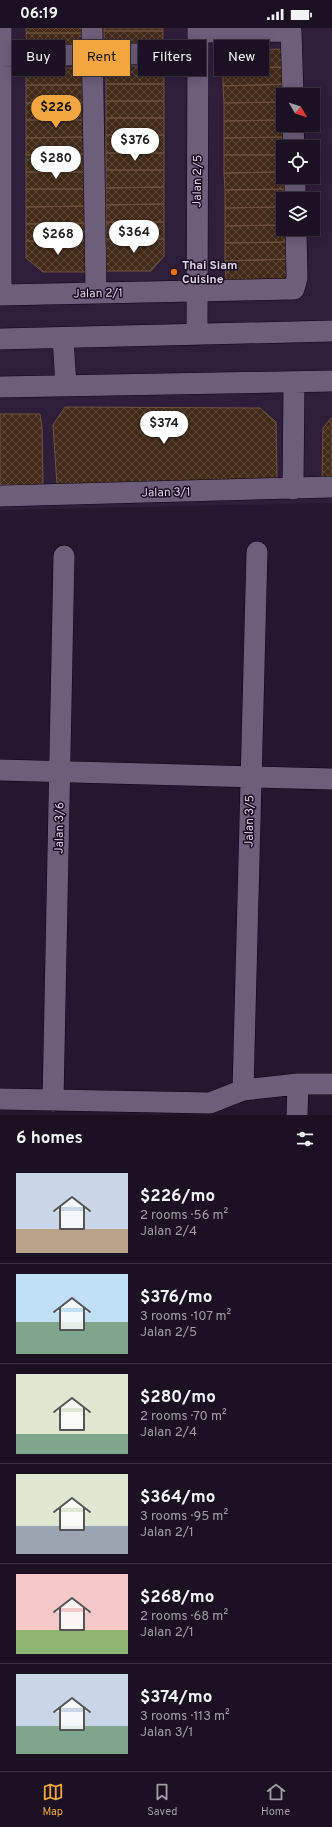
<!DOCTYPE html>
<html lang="en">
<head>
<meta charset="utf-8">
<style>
	:root { --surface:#1b1122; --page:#241a2a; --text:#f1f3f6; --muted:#a09da5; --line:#393140; --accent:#f1a640 }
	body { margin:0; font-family:Overpass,sans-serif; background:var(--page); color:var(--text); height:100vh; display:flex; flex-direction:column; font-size:15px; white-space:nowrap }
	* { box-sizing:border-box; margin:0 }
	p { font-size:13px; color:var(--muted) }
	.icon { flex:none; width:22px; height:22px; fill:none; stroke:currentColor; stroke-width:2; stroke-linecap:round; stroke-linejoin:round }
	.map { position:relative; height:1087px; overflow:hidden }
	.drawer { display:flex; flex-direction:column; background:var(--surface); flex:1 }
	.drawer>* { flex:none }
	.hud { position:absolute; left:12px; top:12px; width:308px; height:36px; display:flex; gap:8px }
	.needle { width:26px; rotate:129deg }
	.controls { position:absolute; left:276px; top:60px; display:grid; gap:8px }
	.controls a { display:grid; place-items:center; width:44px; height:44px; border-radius:0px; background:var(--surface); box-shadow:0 2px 10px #0003,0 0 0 1px var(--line); font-size:20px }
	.price { position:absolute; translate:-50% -34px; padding:0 9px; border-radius:14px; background:#fff; color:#222; font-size:13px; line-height:26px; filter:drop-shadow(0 1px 2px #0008) }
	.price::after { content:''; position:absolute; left:50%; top:24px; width:12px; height:9px; margin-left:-6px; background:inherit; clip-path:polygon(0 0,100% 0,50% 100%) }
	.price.current { background:var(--accent); color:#111 }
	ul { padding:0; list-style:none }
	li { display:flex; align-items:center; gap:12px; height:100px; padding:0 16px }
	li+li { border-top:1px solid var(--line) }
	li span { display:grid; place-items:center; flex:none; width:112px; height:80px; border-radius:0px; color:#555 }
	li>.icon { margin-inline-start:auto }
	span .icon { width:48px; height:48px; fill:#fffc; stroke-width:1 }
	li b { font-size:17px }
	h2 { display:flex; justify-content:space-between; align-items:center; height:48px; padding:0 16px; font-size:17px }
	.chip { padding:0 14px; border-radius:0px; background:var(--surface); box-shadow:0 2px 10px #0003,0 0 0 1px var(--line); font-size:14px; line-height:36px }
	.chip.current { background:var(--accent); color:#111 }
	.status { display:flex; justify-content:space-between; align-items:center; height:28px; padding:0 20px; background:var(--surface); direction:ltr }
	.status svg { height:11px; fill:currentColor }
	.tabs { display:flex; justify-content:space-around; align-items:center; height:56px; border-top:1px solid var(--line); background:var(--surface); font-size:11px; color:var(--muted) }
	.tabs a { display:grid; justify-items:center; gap:2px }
	.tabs .current { color:var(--accent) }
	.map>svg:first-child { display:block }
	.built { fill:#2f1e3a; fill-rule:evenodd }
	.building { fill:url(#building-cross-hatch); stroke:#6f5340 }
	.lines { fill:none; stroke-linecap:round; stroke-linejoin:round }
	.minor-casing { stroke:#0d0315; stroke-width:22 }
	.minor { stroke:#6d5e7a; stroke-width:21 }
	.food-dot { fill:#e8710a; stroke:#1a0d24; stroke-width:1.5 }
	.labels { text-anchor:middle; stroke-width:3; stroke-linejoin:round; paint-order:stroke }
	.street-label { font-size:12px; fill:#dcd3e4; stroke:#1a0d24 }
	.poi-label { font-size:12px; font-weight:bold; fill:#dcd3e4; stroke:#1a0d24; text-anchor:start }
</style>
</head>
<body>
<div class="status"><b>06:19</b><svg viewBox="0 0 49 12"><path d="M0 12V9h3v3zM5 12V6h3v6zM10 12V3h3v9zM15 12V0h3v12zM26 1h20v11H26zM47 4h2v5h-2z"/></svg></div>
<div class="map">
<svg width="332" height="1087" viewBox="0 0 332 1087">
	<defs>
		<pattern id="building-cross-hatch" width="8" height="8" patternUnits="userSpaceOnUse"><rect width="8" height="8" fill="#432b19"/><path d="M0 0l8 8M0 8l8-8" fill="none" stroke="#5e493a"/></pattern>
	</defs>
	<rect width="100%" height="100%" fill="#24172e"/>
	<path class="built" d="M0,0H332V475L0,482ZM283,67H313V97H283ZM283,119H313V149H283ZM283,171H313V201H283Z"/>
	<path class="building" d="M26,0H85L86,5H26Z
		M104,0H163V3H104Z
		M104,3H163V20L104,21Z
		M26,5H86L85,22H27Z
		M289,21L290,39L223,40V22Z
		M106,38H164V56H106Z
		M290,39V56L223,58V40Z
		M26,40H88L87,57H26Z
		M106,56H164V73H106Z
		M290,56L283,67V74L224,75L223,58Z
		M26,57H87L88,75H26Z
		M106,73H164V90H106Z
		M283,74V92L224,93V75Z
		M26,75H88L87,92H26Z
		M106,90H164V107H106Z
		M26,92H87V109L26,110Z
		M283,92V97L290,109L224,110V93Z
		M106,107H164V125H106Z
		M87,109V126L26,127V110Z
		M290,109V119H283V127H224V110Z
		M106,125H164V142H106Z
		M87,126V144H26V127Z
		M224,127H283V144L224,145Z
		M106,142H164V159L106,160Z
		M26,144H87V161H26Z
		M283,144V149H291V161L225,162L224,145Z
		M164,159V176L106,177V160Z
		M26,161H87V178L26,179Z
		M291,161V171H283V179L225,180V162Z
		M164,176V194H106V177Z
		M87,178V195L26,196V179Z
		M283,179V197L225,198V180Z
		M106,194H164V211H106Z
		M87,195V213H26V196Z
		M283,197V201H291V214L225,215V198Z
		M106,211H164V228L151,243H106Z
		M26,213H87V244H43L26,230Z
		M291,214L292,231L225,233V215Z
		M292,231L291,257L236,260L226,251L225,233Z
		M65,379L260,380L276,394L277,451L57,457L53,397Z
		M0,386H40L42,399L43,457H0Z
		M332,389V450H322L323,400Z"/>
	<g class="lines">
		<g class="minor-casing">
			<path id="minor" d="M1,0V267
				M92,0L96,265
				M198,4L291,3L293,67
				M0,28L198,25
				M293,97L294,119
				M295,149V171
				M0,267L294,261L297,250L296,201
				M197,306L198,0
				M63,310L66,358
				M0,311L332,303
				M0,359L332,353
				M293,461L294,354
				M0,468L332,459
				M0,742L332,751
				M243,1062L257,524
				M0,1071L210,1075L243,1062L298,1056H332
				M53,1073L64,528
				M297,1087L298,1056"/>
		</g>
		<use href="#minor" class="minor"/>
	</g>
	<circle class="food-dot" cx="174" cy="244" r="4"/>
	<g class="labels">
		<g class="street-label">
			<text transform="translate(197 153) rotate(-89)" y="4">Jalan 2/5</text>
			<text transform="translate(98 265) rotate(-1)" y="4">Jalan 2/1</text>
			<text transform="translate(166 464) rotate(-1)" y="4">Jalan 3/1</text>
			<text transform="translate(249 793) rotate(-89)" y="4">Jalan 3/5</text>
			<text transform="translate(59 800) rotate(-89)" y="4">Jalan 3/6</text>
		</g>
		<g class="poi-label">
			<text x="182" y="241">Thai Siam<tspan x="182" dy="14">Cuisine</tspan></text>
		</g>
	</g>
</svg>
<div class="controls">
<a><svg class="needle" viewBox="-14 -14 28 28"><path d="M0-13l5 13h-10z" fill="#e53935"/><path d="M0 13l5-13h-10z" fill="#a09da5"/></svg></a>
<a><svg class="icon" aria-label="locate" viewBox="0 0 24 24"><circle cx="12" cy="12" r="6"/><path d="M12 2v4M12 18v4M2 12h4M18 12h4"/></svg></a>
<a><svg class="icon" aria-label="layers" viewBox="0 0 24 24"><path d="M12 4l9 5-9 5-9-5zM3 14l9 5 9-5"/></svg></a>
</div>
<b class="price current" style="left:56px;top:101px">$226</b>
<b class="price" style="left:135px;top:134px">$376</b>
<b class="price" style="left:56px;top:152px">$280</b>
<b class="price" style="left:134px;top:226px">$364</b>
<b class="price" style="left:58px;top:228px">$268</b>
<b class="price" style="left:164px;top:417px">$374</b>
<div class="hud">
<a class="chip">Buy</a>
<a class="chip current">Rent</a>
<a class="chip">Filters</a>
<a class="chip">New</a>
</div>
</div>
<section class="drawer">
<h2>6 homes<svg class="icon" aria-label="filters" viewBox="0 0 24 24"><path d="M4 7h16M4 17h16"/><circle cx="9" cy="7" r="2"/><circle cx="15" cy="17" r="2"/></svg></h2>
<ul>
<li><span style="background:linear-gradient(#c9d6e8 70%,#b9a48a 0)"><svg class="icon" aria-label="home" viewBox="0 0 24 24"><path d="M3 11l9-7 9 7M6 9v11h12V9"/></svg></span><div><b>$226/mo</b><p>2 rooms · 56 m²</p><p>Jalan 2/4</p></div></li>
<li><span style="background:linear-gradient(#bfe0f5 60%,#7fa58c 0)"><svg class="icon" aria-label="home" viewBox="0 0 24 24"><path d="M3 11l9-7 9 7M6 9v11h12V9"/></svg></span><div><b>$376/mo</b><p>3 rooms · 107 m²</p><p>Jalan 2/5</p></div></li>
<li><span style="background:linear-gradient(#dfe7d0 75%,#7fa58c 0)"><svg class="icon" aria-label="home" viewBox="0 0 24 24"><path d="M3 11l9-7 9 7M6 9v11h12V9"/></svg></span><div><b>$280/mo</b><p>2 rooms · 70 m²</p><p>Jalan 2/4</p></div></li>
<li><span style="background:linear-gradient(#dfe7d0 65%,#9aa5b1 0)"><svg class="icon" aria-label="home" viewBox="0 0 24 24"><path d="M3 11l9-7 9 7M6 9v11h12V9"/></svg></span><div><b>$364/mo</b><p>3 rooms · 95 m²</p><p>Jalan 2/1</p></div></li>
<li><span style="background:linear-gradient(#f6c9c9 70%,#8fb573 0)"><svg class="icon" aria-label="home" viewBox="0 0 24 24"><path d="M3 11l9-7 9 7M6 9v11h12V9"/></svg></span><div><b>$268/mo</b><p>2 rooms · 68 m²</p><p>Jalan 2/1</p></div></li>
<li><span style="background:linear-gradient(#c9d6e8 65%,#7fa58c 0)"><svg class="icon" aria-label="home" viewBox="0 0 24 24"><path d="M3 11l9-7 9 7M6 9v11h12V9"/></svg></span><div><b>$374/mo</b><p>3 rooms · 113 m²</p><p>Jalan 3/1</p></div></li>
</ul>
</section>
<nav class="tabs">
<a class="current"><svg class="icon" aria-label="map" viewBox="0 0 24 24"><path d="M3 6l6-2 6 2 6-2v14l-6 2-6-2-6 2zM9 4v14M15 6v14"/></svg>Map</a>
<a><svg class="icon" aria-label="saved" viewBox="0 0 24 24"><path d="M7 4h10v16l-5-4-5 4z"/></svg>Saved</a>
<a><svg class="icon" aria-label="home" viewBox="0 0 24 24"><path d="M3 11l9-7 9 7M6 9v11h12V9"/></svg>Home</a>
</nav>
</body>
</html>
